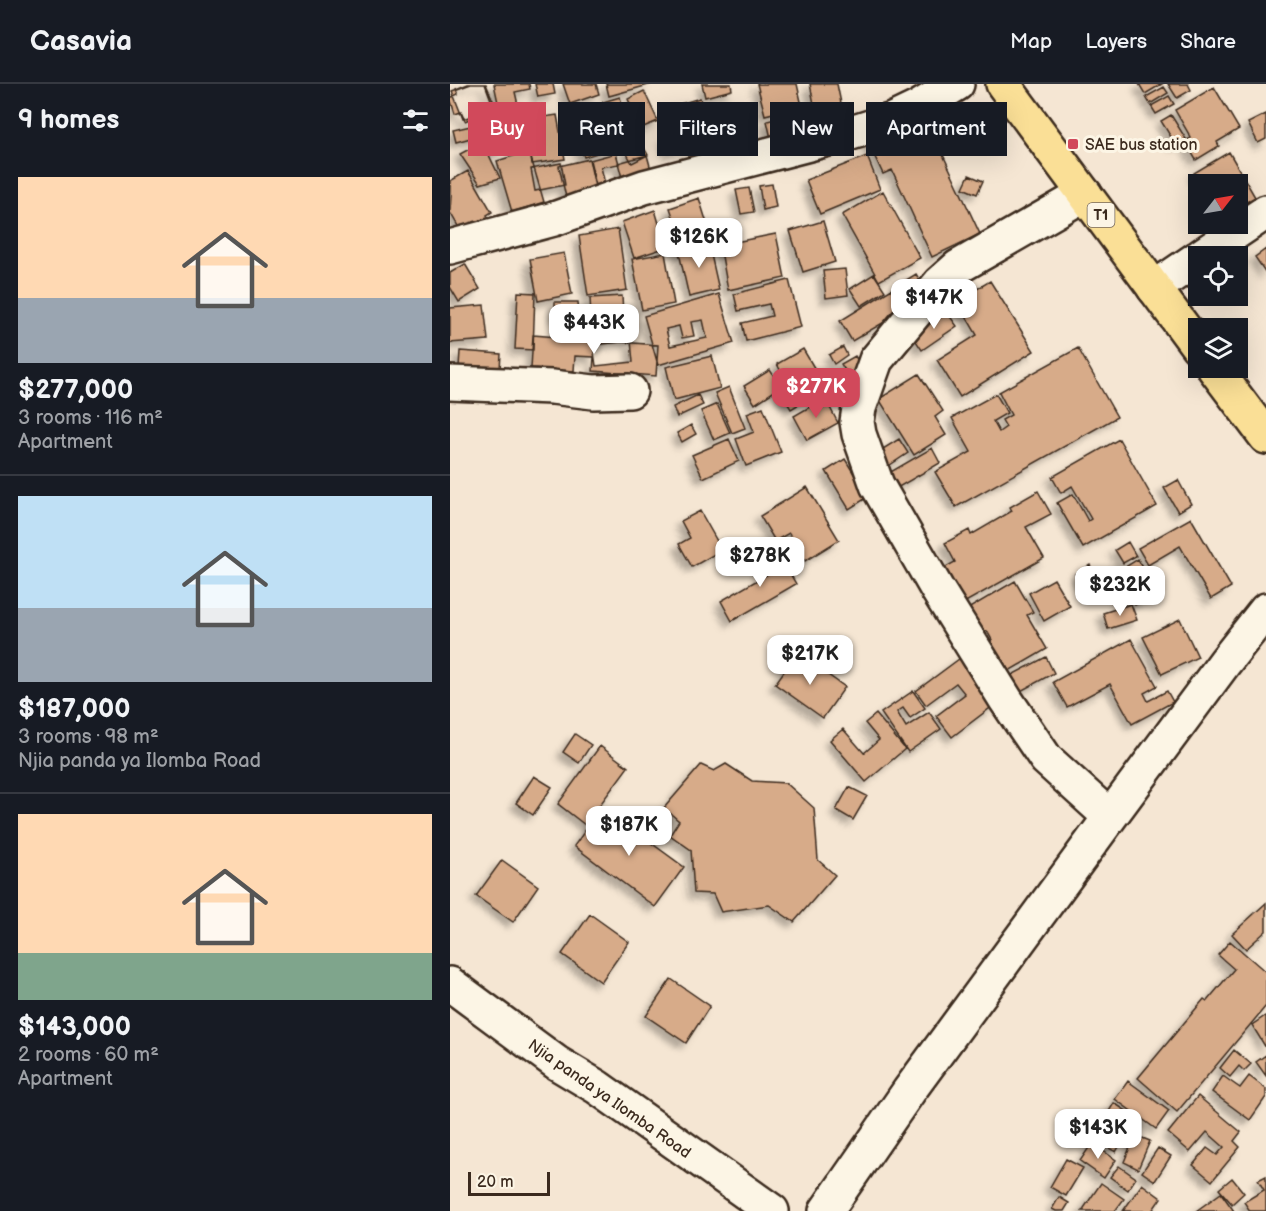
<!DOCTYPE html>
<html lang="en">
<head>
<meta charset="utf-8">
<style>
	:root { --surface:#171b24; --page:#242831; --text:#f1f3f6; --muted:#9ea1a6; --line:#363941; --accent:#d1495b }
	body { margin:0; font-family:"Balsamiq Sans",sans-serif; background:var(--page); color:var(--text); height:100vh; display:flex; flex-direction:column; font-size:22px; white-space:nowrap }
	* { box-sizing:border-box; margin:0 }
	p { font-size:20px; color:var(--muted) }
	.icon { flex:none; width:33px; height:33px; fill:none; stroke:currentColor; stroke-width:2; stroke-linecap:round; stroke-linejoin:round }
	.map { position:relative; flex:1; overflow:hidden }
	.side { display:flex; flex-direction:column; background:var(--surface); width:450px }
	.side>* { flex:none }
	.hud { position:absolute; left:18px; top:18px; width:570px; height:54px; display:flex; gap:12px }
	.needle { width:39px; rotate:59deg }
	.buttons { position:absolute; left:738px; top:90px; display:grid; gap:12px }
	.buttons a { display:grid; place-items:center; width:60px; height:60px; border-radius:0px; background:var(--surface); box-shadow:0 6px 24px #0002; font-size:30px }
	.scale { position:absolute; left:18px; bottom:15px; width:82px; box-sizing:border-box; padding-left:6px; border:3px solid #3b2a1e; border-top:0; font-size:16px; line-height:21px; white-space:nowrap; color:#3b2a1e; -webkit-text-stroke:4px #fcf5e5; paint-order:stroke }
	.price { position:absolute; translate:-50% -51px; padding:0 14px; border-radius:12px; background:#fff; color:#222; font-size:20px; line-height:39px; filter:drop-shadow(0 2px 3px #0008) }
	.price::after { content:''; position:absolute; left:50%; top:36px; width:18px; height:14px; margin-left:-9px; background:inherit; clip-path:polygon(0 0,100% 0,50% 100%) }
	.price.active { background:var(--accent); color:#fff }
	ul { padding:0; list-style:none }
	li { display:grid; align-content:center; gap:12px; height:318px; padding:0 18px }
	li+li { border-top:2px solid var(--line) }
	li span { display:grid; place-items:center; height:186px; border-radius:0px; color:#555 }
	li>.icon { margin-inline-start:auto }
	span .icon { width:108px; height:108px; fill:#fffc; stroke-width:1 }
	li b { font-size:26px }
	h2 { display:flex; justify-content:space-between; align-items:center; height:72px; padding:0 18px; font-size:26px }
	.tag { padding:0 21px; border-radius:0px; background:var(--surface); box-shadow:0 6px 24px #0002; font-size:21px; line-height:54px }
	.tag.active { background:var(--accent); color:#fff }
	header { display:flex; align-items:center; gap:36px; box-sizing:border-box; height:84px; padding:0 30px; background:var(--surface); border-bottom:2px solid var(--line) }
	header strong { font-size:28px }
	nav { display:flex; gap:33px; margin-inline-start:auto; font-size:21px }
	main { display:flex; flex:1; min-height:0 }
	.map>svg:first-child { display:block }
	.building { fill:#d7ab89; stroke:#3b2a1e; stroke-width:1.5; fill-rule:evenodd; filter:url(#shadow) }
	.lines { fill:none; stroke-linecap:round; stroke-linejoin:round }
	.street-casing { stroke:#3b2a1e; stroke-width:38 }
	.secondary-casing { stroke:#3b2a1e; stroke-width:38 }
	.highway-casing { stroke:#3b2a1e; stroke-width:38 }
	.street { stroke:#fcf5e5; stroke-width:33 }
	.secondary { stroke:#fcf5e5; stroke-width:33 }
	.highway { stroke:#fadf96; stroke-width:33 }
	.poi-dot { fill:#d1495b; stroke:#fcf5e5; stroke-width:2 }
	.labels { text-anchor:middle; stroke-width:6; stroke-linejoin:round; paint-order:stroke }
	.shield { fill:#fcf5e5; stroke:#75675a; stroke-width:1.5 }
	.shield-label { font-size:15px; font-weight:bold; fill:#3b2a1e }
	.poi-label { font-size:16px; fill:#3b2a1e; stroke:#fcf5e5; text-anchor:start }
	.street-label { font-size:16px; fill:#3b2a1e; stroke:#fcf5e5 }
</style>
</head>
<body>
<header>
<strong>Casavia</strong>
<nav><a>Map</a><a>Layers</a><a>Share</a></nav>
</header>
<main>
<section class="side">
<h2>9 homes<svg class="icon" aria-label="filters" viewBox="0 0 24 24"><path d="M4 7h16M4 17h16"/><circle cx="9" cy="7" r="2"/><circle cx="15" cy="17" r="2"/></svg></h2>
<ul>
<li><span style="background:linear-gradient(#ffd9b3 65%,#9aa5b1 0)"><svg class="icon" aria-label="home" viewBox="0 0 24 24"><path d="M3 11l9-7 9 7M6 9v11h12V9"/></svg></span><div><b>$277,000</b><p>3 rooms · 116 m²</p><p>Apartment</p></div></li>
<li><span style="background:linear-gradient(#bfe0f5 60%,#9aa5b1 0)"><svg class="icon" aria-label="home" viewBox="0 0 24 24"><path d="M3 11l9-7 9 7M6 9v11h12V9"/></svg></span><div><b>$187,000</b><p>3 rooms · 98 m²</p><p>Njia panda ya Ilomba Road</p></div></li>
<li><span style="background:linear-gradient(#ffd9b3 75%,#7fa58c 0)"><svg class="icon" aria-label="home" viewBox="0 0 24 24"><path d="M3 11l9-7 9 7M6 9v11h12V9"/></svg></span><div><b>$143,000</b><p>2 rooms · 60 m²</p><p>Apartment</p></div></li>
</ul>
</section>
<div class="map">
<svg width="816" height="1127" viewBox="0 0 816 1127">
	<defs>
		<filter id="shadow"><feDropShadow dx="-5.5" dy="5.5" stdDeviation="3" flood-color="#0004"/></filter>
	</defs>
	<rect width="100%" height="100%" fill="#f5e6d3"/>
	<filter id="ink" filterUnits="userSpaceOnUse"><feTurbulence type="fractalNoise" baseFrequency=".0167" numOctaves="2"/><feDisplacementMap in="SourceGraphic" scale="12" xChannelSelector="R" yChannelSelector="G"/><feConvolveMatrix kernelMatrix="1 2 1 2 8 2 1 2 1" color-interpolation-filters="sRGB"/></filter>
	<g filter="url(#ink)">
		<path class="building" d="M18,0H36L52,37L49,38L52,44L33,52L28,40L34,37L31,30L15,37L11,28L5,30L0,14L8,10L6,5Z
			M21,0H35L44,24L13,35L2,7Z
			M44,0H79L80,5L65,8L69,25L50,28Z
			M85,0H103L105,10L88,13Z
			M113,0H146L149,10L120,20Z
			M156,0H202L159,12Z
			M252,0H281L282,6L255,13Z
			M307,0H347L352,22L315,31Z
			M360,0H387L392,24L366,30Z
			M689,0H712L695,10Z
			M718,0H738L741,6L727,14Z
			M714,3L718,9L700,20L696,13Z
			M764,3L789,45L767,58L769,62L746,76L735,57L741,54L725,26Z
			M194,7L208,37L191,44L178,15Z
			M719,12L724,20L706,30L701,22Z
			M170,13L183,59L167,64L153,18Z
			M250,14L259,43L227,53L217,24Z
			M151,24L163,64L134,73L121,33Z
			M398,24L403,45L371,54L365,33Z
			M45,26L50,45L32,50L29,39L36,37L34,30Z
			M473,28L530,150L482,173L442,86L433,90L416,54Z
			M346,30L351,53L322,59L317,37Z
			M816,30V55L808,59L798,39Z
			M107,31L115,75L82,80L74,36Z
			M721,31L736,55L726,61L711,37Z
			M289,35L293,55L268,60L263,41Z
			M25,41L28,52L6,58L3,46Z
			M69,43L72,55L56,60L52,48Z
			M47,50L54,64L39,71L50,94L30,100L10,70Z
			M299,51L303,72L269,78L265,57Z
			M224,52L229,64L218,68L214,56Z
			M244,52L246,62L230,65L228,56Z
			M192,60L198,71L182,79L176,68Z
			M79,67L94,118L62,128L47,77Z
			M779,68L805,113L788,123V100H751L744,89Z
			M166,69L169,80L151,83L155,100L146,102L140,76Z
			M197,71L203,93L174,101L168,79Z
			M417,72L430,105L370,130L356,96Z
			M139,75L147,112L117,118L109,82Z
			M111,79L115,101L85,107L81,85Z
			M18,87L42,128L37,131L41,138L12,149L0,128L1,111L0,97Z
			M519,91L533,97L527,110L513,104Z
			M322,100L326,123L313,126L309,102Z
			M299,104L304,128L291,130L286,106Z
			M433,107L470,174L429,197L392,131Z
			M249,114L260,149L184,174L172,138L205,126L211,146L226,141L220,124Z
			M373,137L385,178L353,188L340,147Z
			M168,145L177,206L138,212L129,152Z
			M326,150L335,194L278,206L270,161Z
			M258,157L269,206L239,213L228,164Z
			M816,165V189L805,173Z
			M114,169L122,210L88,217L80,175Z
			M215,169L224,220L192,226L182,175Z
			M15,180L30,205L9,218L0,203V189Z
			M395,185L398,211L376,214L373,187Z
			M424,190L435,207L411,222L400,205Z
			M466,190L479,212L402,257L390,237Z
			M339,196L351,243L296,257L292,239L322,232L319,220L288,227L284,210Z
			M540,197L584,267L510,313L487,276L527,251L507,217Z
			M68,208L85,209L83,266L65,265Z
			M269,210L284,259L208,281L194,232ZM253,236L257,254L220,262L216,245L229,242L232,254L244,252L241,238Z
			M172,212L174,248L142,250L140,214Z
			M105,218H128L129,232L105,233Z
			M34,221L38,256L0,259V224Z
			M496,227L507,242L472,266L462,251Z
			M83,251L208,261L206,292L143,287L144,273L125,272L124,287L81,284Z
			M181,257L183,278L146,282L143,261Z
			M393,263L397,271L384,280L379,271Z
			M628,264L667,333L506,423L485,388L521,368L502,334L546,310L557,329L543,337L549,348L556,343L552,336L561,331L549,308Z
			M353,265L366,287L348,297L345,292L336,297L327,280Z
			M10,267L51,270L50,285L9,283Z
			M262,272L270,304L224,316L216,283Z
			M405,272L419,295L405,303L391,280Z
			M320,286L331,303L305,320L294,302Z
			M469,290L493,327L485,333L496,351L464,371L429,315Z
			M346,298L356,316L341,325L330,307Z
			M279,303L295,344L282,349L265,309Z
			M248,311L253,321L227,333L223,323Z
			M375,314L388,339L357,356L344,332Z
			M267,320L280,349L264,356L251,327Z
			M313,323L331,368L296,382L286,355L304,348L297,329Z
			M241,341L246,350L232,358L227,349Z
			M279,355L289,377L253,394L242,371Z
			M449,355L458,369L437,383L428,368Z
			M669,355L707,422L633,464L607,419L623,410L638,437L641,435L622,402L611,409L602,393Z
			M482,364L490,379L440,408L432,393Z
			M395,375L418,413L399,425L376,387Z
			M728,396L741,420L728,428L714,404Z
			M357,403L389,456L355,477L339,449L325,457L310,432Z
			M588,407L601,430L576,443L594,474L512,520L492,485L505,478L495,459L519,446L521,451L562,427L560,423Z
			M250,427L272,466L242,483L229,460L240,454L231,437Z
			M741,434L781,503L761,515L730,462L698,481L688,464Z
			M678,458L686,472L673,479L665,466Z
			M327,467L346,500L282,537L271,517L318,490L310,478Z
			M688,475L706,509L685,521L679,512L683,510L677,500L679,498L672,485Z
			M640,481L648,495L633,504L625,490Z
			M604,495L620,522L594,537L579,509Z
			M565,497L583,528L577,531L597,565L552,591L534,560L542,556L537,547L532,549L506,532Z
			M681,520L687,536L658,545L653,529Z
			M730,535L748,573L712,590L693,553Z
			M681,555L707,602L694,609L698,617L717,607L723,618L682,640L660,600L617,623L603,598Z
			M347,569L395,603L373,634L325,600Z
			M513,572L548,618L502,653L486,632L515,610L506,599L476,621L466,607Z
			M596,573L604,589L567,609L558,593Z
			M463,607L475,624L460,634L453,624L447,628L456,643L479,628L491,645L458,668L431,629Z
			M426,630L455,665L416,698L380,656L393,645L414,669L429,656L415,639Z
			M125,650L141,661L129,679L113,668Z
			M150,662L178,683L135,741L108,720Z
			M276,680L302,697L336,699L364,724L368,776L385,791L344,838L319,821L271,828L263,810L244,809L241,766L220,751L229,737L214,724L251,681L264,687Z
			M84,692L102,703L83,731L66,719Z
			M399,703L417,712L403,736L386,726Z
			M152,723L234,783L205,823L124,762Z
			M52,776L88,802L63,838L26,812Z
			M816,819V847L796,865L782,850Z
			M140,830L179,858L151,898L112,870Z
			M780,857L816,888V922L727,1028L688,994L754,915L757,917L784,885L768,871Z
			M221,895L260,922L236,959L196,932Z
			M815,932L816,933V964L802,941Z
			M784,966L801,980L794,987L789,982L780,993L770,984Z
			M816,971V992L806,978Z
			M773,992L790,1004L799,992L816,1005V1013L800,1036L762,1008Z
			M678,997L719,1027L706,1045L665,1015Z
			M748,1012L791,1048L784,1057L790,1063L762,1097L743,1081L757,1064L767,1071L774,1063L757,1048L740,1068L718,1049Z
			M664,1019L689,1035L683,1045L658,1029Z
			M655,1033L678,1047L666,1068L642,1055Z
			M685,1051L700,1057L688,1085L674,1078Z
			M642,1059L666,1076L654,1094L630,1077Z
			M708,1064L721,1072L705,1097L692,1088Z
			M616,1075L633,1084L616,1112L600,1103Z
			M669,1082L686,1094L678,1106L660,1093Z
			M816,1092V1127H800L794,1118L814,1106L808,1096Z
			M782,1094L794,1109L782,1120L769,1105Z
			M651,1099L674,1115L665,1127H632Z
			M692,1100L711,1114L702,1127H673Z
			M771,1109L784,1127H746Z
			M609,1113L619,1119L614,1127H606L602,1125Z"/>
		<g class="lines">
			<g class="street-casing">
				<path id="street" d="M635,110L508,183L490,199L426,276L409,324L407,338L409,350L427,401L487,505L556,616L596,675L660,733
					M0,163L104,135L194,103L401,49L442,36L469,23L507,0
					M751,172L816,128
					M704,204L748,174
					M0,299L102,303L143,308L180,307
					M376,1127L459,1007L660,733L775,578L816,526"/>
			</g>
			<g class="secondary-casing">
				<path id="secondary" d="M0,900L107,979L147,1003L322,1127"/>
			</g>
			<g class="highway-casing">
				<path id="highway" d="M553,0L748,263
					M764,284L816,353"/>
			</g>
			<use href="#street" class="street"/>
			<use href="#secondary" class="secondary"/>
			<use href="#highway" class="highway"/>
		</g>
	</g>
	<rect class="poi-dot" x="617" y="54" width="12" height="12" rx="3"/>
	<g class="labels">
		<rect class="shield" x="637.5" y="119" width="27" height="24" rx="4.5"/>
		<g class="shield-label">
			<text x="651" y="136">T1</text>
		</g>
		<g class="poi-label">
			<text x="635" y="66">SAE bus station</text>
		</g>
		<g class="street-label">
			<text transform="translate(160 1014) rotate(35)" y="6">Njia panda ya Ilomba Road</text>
		</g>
	</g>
</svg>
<div class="buttons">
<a><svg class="needle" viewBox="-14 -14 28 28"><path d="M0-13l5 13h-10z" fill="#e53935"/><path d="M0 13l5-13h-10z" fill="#9ea1a6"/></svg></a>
<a><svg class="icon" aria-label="locate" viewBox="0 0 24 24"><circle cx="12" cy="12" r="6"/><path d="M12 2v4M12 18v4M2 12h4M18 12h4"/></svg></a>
<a><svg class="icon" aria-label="layers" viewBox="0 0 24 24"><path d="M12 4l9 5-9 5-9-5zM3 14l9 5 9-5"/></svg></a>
</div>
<div class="scale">20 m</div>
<b class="price" style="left:249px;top:185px">$126K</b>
<b class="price" style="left:484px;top:246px">$147K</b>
<b class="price" style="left:144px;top:271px">$443K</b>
<b class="price active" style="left:366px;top:335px">$277K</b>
<b class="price" style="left:310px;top:504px">$278K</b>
<b class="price" style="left:670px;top:533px">$232K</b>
<b class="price" style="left:360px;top:602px">$217K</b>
<b class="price" style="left:179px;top:773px">$187K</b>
<b class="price" style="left:648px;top:1076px">$143K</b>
<div class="hud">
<a class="tag active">Buy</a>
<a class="tag">Rent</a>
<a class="tag">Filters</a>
<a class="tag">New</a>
<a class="tag">Apartment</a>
</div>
</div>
</main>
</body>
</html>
